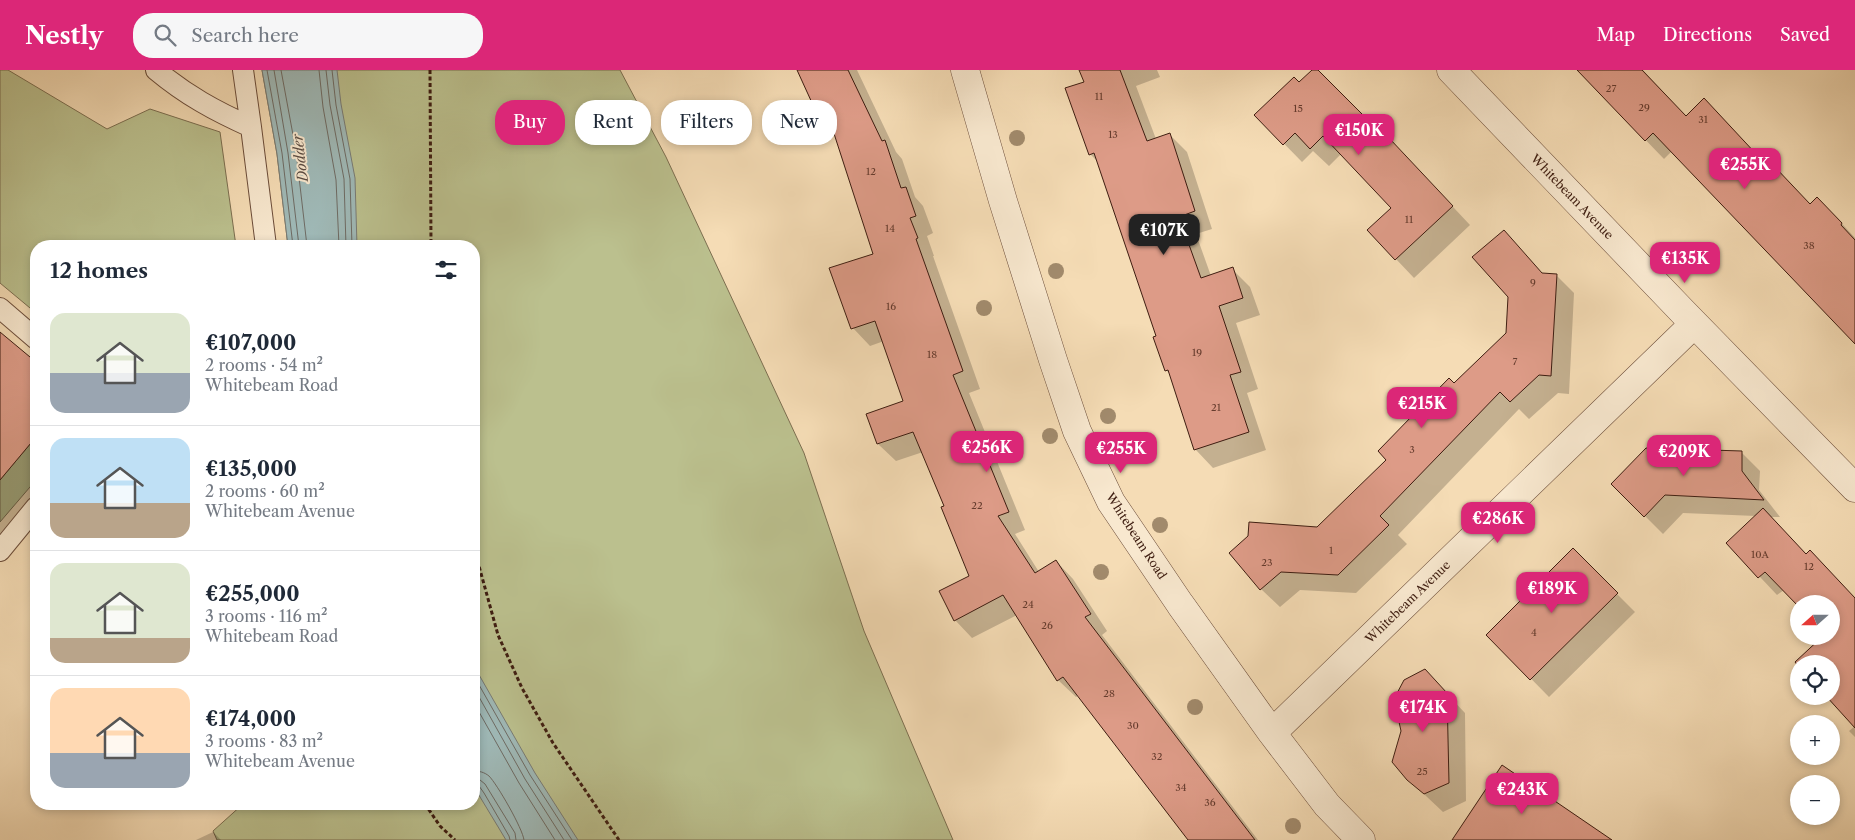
<!DOCTYPE html>
<html lang="en">
<head>
<meta charset="utf-8">
<style>
	:root { --surface:#fff; --page:#f6f6f7; --text:#1f2937; --muted:#747a83; --line:#e0e1e3; --accent:#db2777 }
	body { margin:0; font-family:"Libre Caslon Text",serif; background:var(--page); color:var(--text); height:100vh; display:flex; flex-direction:column; font-size:19px; white-space:nowrap }
	* { box-sizing:border-box; margin:0 }
	p { font-size:16px; color:var(--muted) }
	.icon { flex:none; width:28px; height:28px; fill:none; stroke:currentColor; stroke-width:2; stroke-linecap:round; stroke-linejoin:round }
	.map { position:relative; flex:1; overflow:hidden }
	.details { position:absolute; left:30px; top:170px; width:450px; height:570px; display:flex; flex-direction:column; background:var(--surface); border-radius:20px; box-shadow:0 2px 8px #0003 }
	.details>* { flex:none }
	.guide { position:absolute; left:495px; top:30px; width:475px; height:45px; display:flex; gap:10px }
	.needle { width:32px; rotate:249deg }
	.buttons { position:absolute; left:1790px; top:525px; display:grid; gap:10px }
	.buttons a { display:grid; place-items:center; width:50px; height:50px; border-radius:50%; background:var(--surface); box-shadow:0 2px 8px #0003; font-size:25px }
	.price { position:absolute; translate:-50% -42px; padding:0 11px; border-radius:10px; background:var(--accent); color:#fff; font-size:16px; line-height:32px; filter:drop-shadow(0 1px 2px #0008) }
	.price::after { content:''; position:absolute; left:50%; top:30px; width:15px; height:11px; margin-left:-8px; background:inherit; clip-path:polygon(0 0,100% 0,50% 100%) }
	.price.on { background:#222; color:#fff }
	ul { padding:0; list-style:none }
	li { display:flex; align-items:center; gap:15px; height:125px; padding:0 20px }
	li+li { border-top:1px solid var(--line) }
	li span { display:grid; place-items:center; flex:none; width:140px; height:100px; border-radius:15px; color:#555 }
	li>.icon { margin-inline-start:auto }
	span .icon { width:60px; height:60px; fill:#fffc; stroke-width:1 }
	li b { font-size:21px }
	h2 { display:flex; justify-content:space-between; align-items:center; height:60px; padding:0 20px; font-size:21px }
	.pill { padding:0 18px; border-radius:20px; background:var(--surface); box-shadow:0 2px 8px #0003; font-size:18px; line-height:45px }
	.pill.on { background:var(--accent); color:#fff }
	header { display:flex; align-items:center; gap:30px; box-sizing:border-box; height:70px; padding:0 25px; background:var(--accent); color:#fff }
	header strong { font-size:24px }
	nav { display:flex; gap:28px; margin-inline-start:auto; font-size:18px }
	.search { width:350px; height:45px; background:var(--page); display:flex; align-items:center; gap:12px; box-sizing:border-box; padding:0 18px; border-radius:20px; color:var(--muted); font-size:19px }
	.map>svg:first-child { display:block }
	.green { fill:#bbc08e; stroke:#7c6e50 }
	.water { fill:#9fb9b7; stroke:#787b75 }
	.shadow { fill:#0003 }
	.lines { fill:none; stroke-linecap:round; stroke-linejoin:round }
	.shore { stroke:#6e6b64; stroke-width:1 }
	.building { fill:#dd9b87; stroke:#3e1d11 }
	.lane-casing { stroke:#6c4d3a; stroke-width:22 }
	.street-casing { stroke:#6c4d3a; stroke-width:29 }
	.path { stroke:#3e1d11; stroke-width:3; stroke-dasharray:4 2.5; stroke-linecap:butt }
	.lane { stroke:#f8e8cf; stroke-width:20 }
	.street { stroke:#f8e8cf; stroke-width:28 }
	.tree { fill:#a18a6c }
	.labels { text-anchor:middle; stroke-width:4; stroke-linejoin:round; paint-order:stroke }
	.number-label { font-size:10px; fill:#663c2e }
	.street-label { font-size:12px; fill:#3e1d11; stroke:#f8e8cf }
	.water-label { font-size:14px; font-style:italic; fill:#5b4c43; stroke:#f8e8cf }
</style>
</head>
<body>
<header>
<strong>Nestly</strong>
<div class="search"><svg class="icon" aria-label="search" viewBox="0 0 24 24"><circle cx="10" cy="10" r="6"/><path d="M15 15l6 6"/></svg>Search here</div>
<nav><a>Map</a><a>Directions</a><a>Saved</a></nav>
</header>
<div class="map">
<svg width="1855" height="770" viewBox="0 0 1855 770">
	<rect width="100%" height="100%" fill="#f5dcb5"/>
	<filter id="stains"><feTurbulence type="fractalNoise" baseFrequency=".004" numOctaves="4"/><feColorMatrix values="0 0 0 0 .2 0 0 0 0 .09 0 0 0 0 .02 0 0 0 .5 -.17"/></filter>
	<radialGradient id="worn" r=".72"><stop offset=".6" stop-color="#630" stop-opacity="0"/><stop offset="1" stop-color="#630" stop-opacity=".3"/></radialGradient>
	<path class="green" d="M0,0H8L107,59L150,39L220,62L236,176H36V243L0,213Z
		M262,0H620L666,87L804,383L864,561L953,770H217L213,761L243,734H474V176H288L277,84Z
		M36,367V410L0,452V410Z"/>
	<path class="water" d="M262,0H337L341,34L355,108L357,176H288L277,84Z
		M474,596L535,703L578,770H506L474,717Z"/>
	<path class="shadow" d="M798,0H857L896,82L902,89L915,127L923,136L933,163L927,166L934,186H933L980,319L969,323L1025,460L1015,464L1039,502L1056,491L1073,509L1107,561L1102,565L1258,770H1189L1079,625L1076,627L1058,610L1017,545L972,568L955,550L971,507L923,382L896,391L878,374L867,344L905,332L884,271L870,276L853,258L875,185L834,61L819,45Z
		M1081,0H1157L1160,7L1136,16L1156,69L1169,64L1187,82L1212,159L1196,164L1211,206L1232,199L1250,217L1260,245L1236,253L1258,319L1247,323L1266,380L1213,398L1196,380L1171,305L1166,300L1158,266L1099,93L1091,85L1067,19L1085,12Z
		M1314,0H1316L1372,56L1392,72L1470,155L1414,208L1396,189L1392,138L1341,84L1329,96L1313,81L1302,92L1256,45L1299,14Z
		M1578,0H1643L1686,47L1722,48L1772,101L1811,135L1836,147L1855,168V273L1672,81L1664,89Z
		M1503,161L1543,204L1556,205L1574,223L1569,324L1558,323L1529,349L1519,339L1398,465L1407,474L1356,523L1300,520L1280,537L1261,519L1388,390L1454,315L1508,263L1509,226Z
		M0,263L36,294V449L0,492Z
		M1742,383L1760,401L1759,420L1780,447H1770L1806,485L1855,529V656L1831,626V594L1797,593L1831,566V534L1784,520L1777,525L1728,473L1756,446L1683,443L1663,464L1613,414Z
		M1573,480L1635,542L1549,627L1488,565Z
		M1425,601L1465,643L1466,731L1443,742L1408,709Z
		M1855,656V667L1849,661Z
		M213,762L221,770H196Z"/>
	<g class="lines">
		<path class="shore" d="M267,0L282,83L293,176
			M274,0L288,83L299,176
			M281,0L296,81L307,176
			M319,0L323,37L336,110L339,176
			M326,0L330,35L344,109L346,176
			M332,0L336,35L350,109L352,176
			M474,606L530,705L572,770
			M474,618L525,709L564,770
			M474,633L519,713L555,770
			M474,701C479,701 484,702 489,706C497,714 523,759 524,770
			M474,709L480,710L485,714L515,763L516,770
			M474,715L479,716L484,723L509,766L510,770"/>
	</g>
	<path class="building" d="M797,0H848L882,71L885,70L901,118L906,117L916,146L910,148L918,168L916,169L963,301L953,305L1009,442L998,446L1035,503L1056,490L1091,544L1085,547L1255,770H1188L1063,607L1057,611L1003,525L954,551L939,521L969,506L941,437L944,436L913,362L877,374L866,344L903,331L875,251L851,259L829,198L873,184L827,42L818,46Z
		M1079,0H1120L1147,71L1170,63L1195,141L1179,147L1201,208L1233,197L1243,228L1219,236L1241,302L1230,305L1249,362L1194,380L1168,300L1165,301L1153,267L1156,266L1094,83L1089,85L1065,18L1084,12Z
		M1312,0H1318L1372,54L1374,52L1453,136L1395,190L1367,160L1391,138L1323,66L1310,79L1295,63L1283,75L1254,45L1294,7L1299,12Z
		M1577,0H1642L1686,46L1704,28L1771,100L1774,96L1810,134L1817,127L1842,153L1841,155L1855,170V274L1653,63L1645,71Z
		M1504,160L1542,203L1557,204L1551,306L1539,305L1510,332L1500,322L1380,446L1389,455L1338,505L1281,502L1260,520L1229,483L1248,466L1249,452L1317,457L1386,390L1378,381L1449,308L1454,313L1506,263L1508,227L1472,187Z
		M0,262L36,292V367L0,410Z
		M1646,378L1742,381V401L1764,430L1665,425L1644,447L1611,414Z
		M1763,438L1806,484L1810,480L1855,528V658L1826,626H1831V594H1799V597L1795,592L1823,566H1831V534H1799V537L1765,502L1758,508L1726,473Z
		M1573,478L1618,523L1530,610L1486,565Z
		M1425,599L1447,623L1449,713L1424,724L1407,710L1392,692L1401,661L1394,629L1404,610Z
		M1502,695L1612,770H1452Z"/>
	<g class="lines">
		<g class="lane-casing">
			<path id="lane" d="M156,0C186,25 215,41 251,57L266,176
				M243,0L251,57
				M0,238L36,269
				M0,481L36,437"/>
		</g>
		<g class="street-casing">
			<path id="street" d="M965,0L1003,131L1053,290L1077,361L1111,432L1180,534L1272,663L1327,735L1361,770
				M1451,0L1683,242L1855,418
				M1272,663L1694,254"/>
		</g>
		<path class="path" d="M430,0L431,176
			M474,478L498,565L522,618L553,673L619,770
			M425,734L440,756L455,770"/>
		<use href="#lane" class="lane"/>
		<use href="#street" class="street"/>
	</g>
	<g class="tree">
		<circle cx="1017" cy="68" r="8"/>
		<circle cx="1056" cy="201" r="8"/>
		<circle cx="984" cy="238" r="8"/>
		<circle cx="1108" cy="346" r="8"/>
		<circle cx="1050" cy="366" r="8"/>
		<circle cx="1160" cy="455" r="8"/>
		<circle cx="1101" cy="502" r="8"/>
		<circle cx="1195" cy="637" r="8"/>
		<circle cx="1293" cy="756" r="8"/>
	</g>
	<g class="labels">
		<g class="number-label">
			<text x="1611" y="22">27</text>
			<text x="1099" y="30">11</text>
			<text x="1644" y="41">29</text>
			<text x="1298" y="42">15</text>
			<text x="1703" y="53">31</text>
			<text x="1113" y="68">13</text>
			<text x="871" y="105">12</text>
			<text x="1409" y="153">11</text>
			<text x="890" y="162">14</text>
			<text x="1809" y="179">38</text>
			<text x="1533" y="216">9</text>
			<text x="891" y="240">16</text>
			<text x="1197" y="286">19</text>
			<text x="932" y="288">18</text>
			<text x="1515" y="295">7</text>
			<text x="1216" y="341">21</text>
			<text x="1412" y="383">3</text>
			<text x="977" y="439">22</text>
			<text x="1331" y="484">1</text>
			<text x="1760" y="488">10A</text>
			<text x="1267" y="496">23</text>
			<text x="1809" y="500">12</text>
			<text x="1028" y="538">24</text>
			<text x="1047" y="559">26</text>
			<text x="1534" y="566">4</text>
			<text x="1109" y="627">28</text>
			<text x="1133" y="659">30</text>
			<text x="1157" y="690">32</text>
			<text x="1422" y="705">25</text>
			<text x="1181" y="721">34</text>
			<text x="1210" y="736">36</text>
		</g>
		<g class="street-label">
			<text transform="translate(1572 127) rotate(46)" y="4">Whitebeam Avenue</text>
			<text transform="translate(1136 466) rotate(57)" y="4">Whitebeam Road</text>
			<text transform="translate(1408 532) rotate(-44)" y="4">Whitebeam Avenue</text>
		</g>
		<g class="water-label">
			<text transform="translate(300 88) rotate(-97)" y="5">Dodder</text>
		</g>
	</g>
	<rect width="100%" height="100%" filter="url(#stains)"/>
	<rect width="100%" height="100%" fill="url(#worn)"/>
</svg>
<div class="buttons">
<a><svg class="needle" viewBox="-14 -14 28 28"><path d="M0-13l5 13h-10z" fill="#e53935"/><path d="M0 13l5-13h-10z" fill="#747a83"/></svg></a>
<a><svg class="icon" aria-label="locate" viewBox="0 0 24 24"><circle cx="12" cy="12" r="6"/><path d="M12 2v4M12 18v4M2 12h4M18 12h4"/></svg></a>
<a>+</a>
<a>−</a>
</div>
<b class="price" style="left:1359px;top:86px">€150K</b>
<b class="price" style="left:1745px;top:120px">€255K</b>
<b class="price on" style="left:1164px;top:186px">€107K</b>
<b class="price" style="left:1685px;top:214px">€135K</b>
<b class="price" style="left:1422px;top:359px">€215K</b>
<b class="price" style="left:987px;top:403px">€256K</b>
<b class="price" style="left:1121px;top:404px">€255K</b>
<b class="price" style="left:1684px;top:407px">€209K</b>
<b class="price" style="left:1498px;top:474px">€286K</b>
<b class="price" style="left:1552px;top:544px">€189K</b>
<b class="price" style="left:1423px;top:663px">€174K</b>
<b class="price" style="left:1522px;top:745px">€243K</b>
<div class="guide">
<a class="pill on">Buy</a>
<a class="pill">Rent</a>
<a class="pill">Filters</a>
<a class="pill">New</a>
</div>
<section class="details">
<h2>12 homes<svg class="icon" aria-label="filters" viewBox="0 0 24 24"><path d="M4 7h16M4 17h16"/><circle cx="9" cy="7" r="2"/><circle cx="15" cy="17" r="2"/></svg></h2>
<ul>
<li><span style="background:linear-gradient(#dfe7d0 60%,#9aa5b1 0)"><svg class="icon" aria-label="home" viewBox="0 0 24 24"><path d="M3 11l9-7 9 7M6 9v11h12V9"/></svg></span><div><b>€107,000</b><p>2 rooms · 54 m²</p><p>Whitebeam Road</p></div></li>
<li><span style="background:linear-gradient(#bfe0f5 65%,#b9a48a 0)"><svg class="icon" aria-label="home" viewBox="0 0 24 24"><path d="M3 11l9-7 9 7M6 9v11h12V9"/></svg></span><div><b>€135,000</b><p>2 rooms · 60 m²</p><p>Whitebeam Avenue</p></div></li>
<li><span style="background:linear-gradient(#dfe7d0 75%,#b9a48a 0)"><svg class="icon" aria-label="home" viewBox="0 0 24 24"><path d="M3 11l9-7 9 7M6 9v11h12V9"/></svg></span><div><b>€255,000</b><p>3 rooms · 116 m²</p><p>Whitebeam Road</p></div></li>
<li><span style="background:linear-gradient(#ffd9b3 65%,#9aa5b1 0)"><svg class="icon" aria-label="home" viewBox="0 0 24 24"><path d="M3 11l9-7 9 7M6 9v11h12V9"/></svg></span><div><b>€174,000</b><p>3 rooms · 83 m²</p><p>Whitebeam Avenue</p></div></li>
</ul>
</section>
</div>
</body>
</html>
